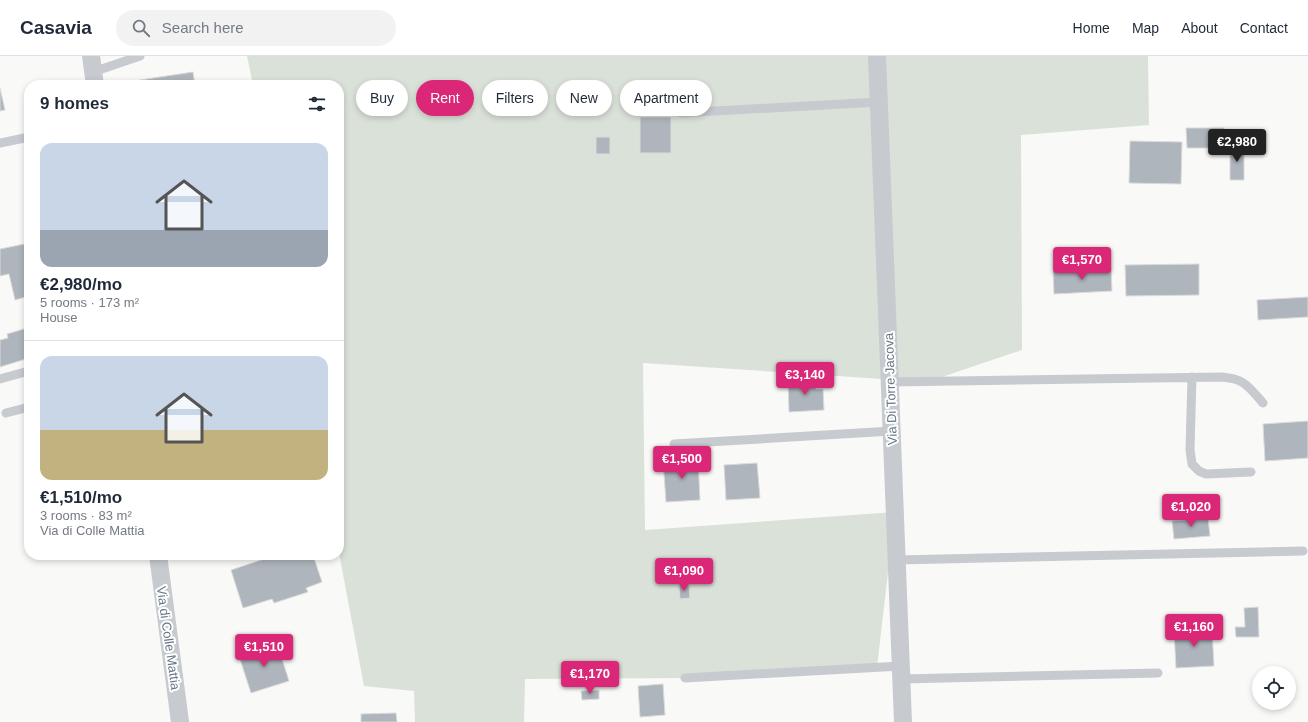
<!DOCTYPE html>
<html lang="en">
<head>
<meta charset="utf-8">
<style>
	:root { --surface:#fff; --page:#f2f2f3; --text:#1f2937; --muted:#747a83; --line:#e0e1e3; --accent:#db2777 }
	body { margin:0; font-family:Helvetica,sans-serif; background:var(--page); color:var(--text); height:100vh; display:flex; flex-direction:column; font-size:15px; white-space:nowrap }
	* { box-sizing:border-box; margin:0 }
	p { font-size:13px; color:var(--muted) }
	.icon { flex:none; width:22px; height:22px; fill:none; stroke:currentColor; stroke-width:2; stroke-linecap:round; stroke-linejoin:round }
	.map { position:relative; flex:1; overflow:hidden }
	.side { position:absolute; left:24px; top:24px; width:320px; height:480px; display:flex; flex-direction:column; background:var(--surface); border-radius:16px; box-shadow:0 2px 6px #0003 }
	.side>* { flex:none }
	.hud { position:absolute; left:356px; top:24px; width:380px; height:36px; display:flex; gap:8px }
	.buttons { position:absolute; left:1252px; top:610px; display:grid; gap:8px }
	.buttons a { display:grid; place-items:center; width:44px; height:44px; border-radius:50%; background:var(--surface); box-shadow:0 2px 6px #0003; font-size:20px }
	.price { position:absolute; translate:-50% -34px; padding:0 9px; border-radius:4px; background:var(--accent); color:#fff; font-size:13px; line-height:26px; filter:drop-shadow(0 1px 2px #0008) }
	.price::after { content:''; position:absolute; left:50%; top:24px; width:12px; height:9px; margin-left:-6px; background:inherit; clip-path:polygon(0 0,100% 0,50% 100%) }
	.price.on { background:#222; color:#fff }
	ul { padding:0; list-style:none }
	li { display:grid; align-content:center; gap:8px; height:212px; padding:0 16px }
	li+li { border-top:1px solid var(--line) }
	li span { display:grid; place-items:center; height:124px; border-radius:12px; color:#555 }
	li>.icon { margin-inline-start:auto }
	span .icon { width:72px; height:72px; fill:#fffc; stroke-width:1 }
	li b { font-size:17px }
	h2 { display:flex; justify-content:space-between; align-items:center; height:48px; padding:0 16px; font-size:17px }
	.chip { padding:0 14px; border-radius:18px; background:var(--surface); box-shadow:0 2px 6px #0003; font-size:14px; line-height:36px }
	.chip.on { background:var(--accent); color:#fff }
	header { display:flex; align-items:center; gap:24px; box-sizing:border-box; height:56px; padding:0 20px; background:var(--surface); border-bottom:1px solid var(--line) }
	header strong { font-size:19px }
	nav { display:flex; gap:22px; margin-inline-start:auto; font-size:14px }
	.search { width:280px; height:36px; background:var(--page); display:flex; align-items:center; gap:10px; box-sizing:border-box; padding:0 14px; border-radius:22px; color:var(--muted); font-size:15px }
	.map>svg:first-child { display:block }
	.green { fill:#dae1d8 }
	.building { fill:#aeb5bc; stroke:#dbdbd9 }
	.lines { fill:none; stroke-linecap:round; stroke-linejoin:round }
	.lane { stroke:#c7cace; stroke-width:9 }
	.street { stroke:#c7cace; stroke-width:18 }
	.labels { text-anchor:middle; stroke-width:4; stroke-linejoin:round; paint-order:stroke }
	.street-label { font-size:13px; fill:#687788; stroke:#fff }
</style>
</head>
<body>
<header>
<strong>Casavia</strong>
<div class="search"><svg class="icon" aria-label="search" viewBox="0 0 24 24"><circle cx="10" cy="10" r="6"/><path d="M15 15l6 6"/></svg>Search here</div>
<nav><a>Home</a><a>Map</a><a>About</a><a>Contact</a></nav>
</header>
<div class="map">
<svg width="1308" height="666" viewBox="0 0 1308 666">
	<rect width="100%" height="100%" fill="#f9f9f7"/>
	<path class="green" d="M247,0H1148L1149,69L1021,79L1022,294L927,326L643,307L645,474L895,456L877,611L685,622L525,623L524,666H415L414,635L364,630L339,497V29H253Z"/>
	<path class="building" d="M193,16L195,29H141L140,24Z
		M0,32L5,54L0,55Z
		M640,61H671V97H640Z
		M1186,72H1224V92H1187Z
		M596,81H610V98H596Z
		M1130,85L1182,86L1181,128L1129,127Z
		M1230,90H1244V124H1230Z
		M29,187V240L15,244L9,218L0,220V193Z
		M1199,208V239L1126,240L1125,209Z
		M1111,212L1112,235L1054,238L1053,215Z
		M1308,241V261L1258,264L1257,244Z
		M27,272L29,280V302L0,311V284L8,282L7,278Z
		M815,322L816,333H823L824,354L789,356L788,323Z
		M1308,365V402L1265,405L1263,368Z
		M698,402L700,444L666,446L663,404Z
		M757,407L760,442L726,444L724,409Z
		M1208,462L1210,480L1174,483L1172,465Z
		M276,499H313L322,526L306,532L308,536L274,547L272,543L243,552L231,514Z
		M689,529L690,542L680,543L679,530Z
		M1258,551L1259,581H1236L1235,571H1245L1244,552Z
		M1212,573L1214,610L1176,612L1174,575Z
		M277,587L289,625L251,637L239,600Z
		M663,628L665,659L640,661L638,630Z
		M599,634V643L582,644L581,635Z
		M396,657L397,666H361V658Z"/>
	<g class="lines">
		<path class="lane" d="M93,16L140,0
			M680,57L879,46
			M0,87L29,81
			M1192,321L1190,394L1192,408L1199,415L1206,418L1251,416
			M0,323L29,315
			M890,326L1222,321C1245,323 1248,330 1263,347
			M6,357L29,351
			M674,388L892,375
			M897,504L1303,495
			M685,622L901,610
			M902,623L1158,617"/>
		<path class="street" d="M91,0L95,29
			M877,0L903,666
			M158,499L180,666"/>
	</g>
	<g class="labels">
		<g class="street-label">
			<text transform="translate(890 333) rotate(-92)" y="5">Via Di Torre Jacova</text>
			<text transform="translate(169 582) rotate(82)" y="5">Via di Colle Mattia</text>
		</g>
	</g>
</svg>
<div class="buttons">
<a><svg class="icon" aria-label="locate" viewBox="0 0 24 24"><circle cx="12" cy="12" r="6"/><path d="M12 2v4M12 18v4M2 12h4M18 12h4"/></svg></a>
</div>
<b class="price on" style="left:1237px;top:107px">€2,980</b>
<b class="price" style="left:1082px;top:225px">€1,570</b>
<b class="price" style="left:805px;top:340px">€3,140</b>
<b class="price" style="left:682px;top:424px">€1,500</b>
<b class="price" style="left:1191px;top:472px">€1,020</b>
<b class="price" style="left:684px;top:536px">€1,090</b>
<b class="price" style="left:1194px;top:592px">€1,160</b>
<b class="price" style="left:264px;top:612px">€1,510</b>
<b class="price" style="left:590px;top:639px">€1,170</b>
<div class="hud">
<a class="chip">Buy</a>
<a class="chip on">Rent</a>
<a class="chip">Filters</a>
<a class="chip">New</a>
<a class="chip">Apartment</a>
</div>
<section class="side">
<h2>9 homes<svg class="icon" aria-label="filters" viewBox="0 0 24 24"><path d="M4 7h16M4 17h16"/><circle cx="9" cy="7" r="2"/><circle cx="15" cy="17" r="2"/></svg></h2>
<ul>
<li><span style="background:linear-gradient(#c9d6e8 70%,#9aa5b1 0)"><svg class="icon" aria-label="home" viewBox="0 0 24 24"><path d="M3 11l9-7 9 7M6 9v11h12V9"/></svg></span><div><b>€2,980/mo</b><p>5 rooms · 173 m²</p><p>House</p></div></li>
<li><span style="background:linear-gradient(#c9d6e8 60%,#c2b280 0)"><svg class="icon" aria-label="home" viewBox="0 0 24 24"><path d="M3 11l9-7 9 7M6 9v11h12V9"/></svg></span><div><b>€1,510/mo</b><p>3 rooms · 83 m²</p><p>Via di Colle Mattia</p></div></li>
</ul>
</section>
</div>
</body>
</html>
